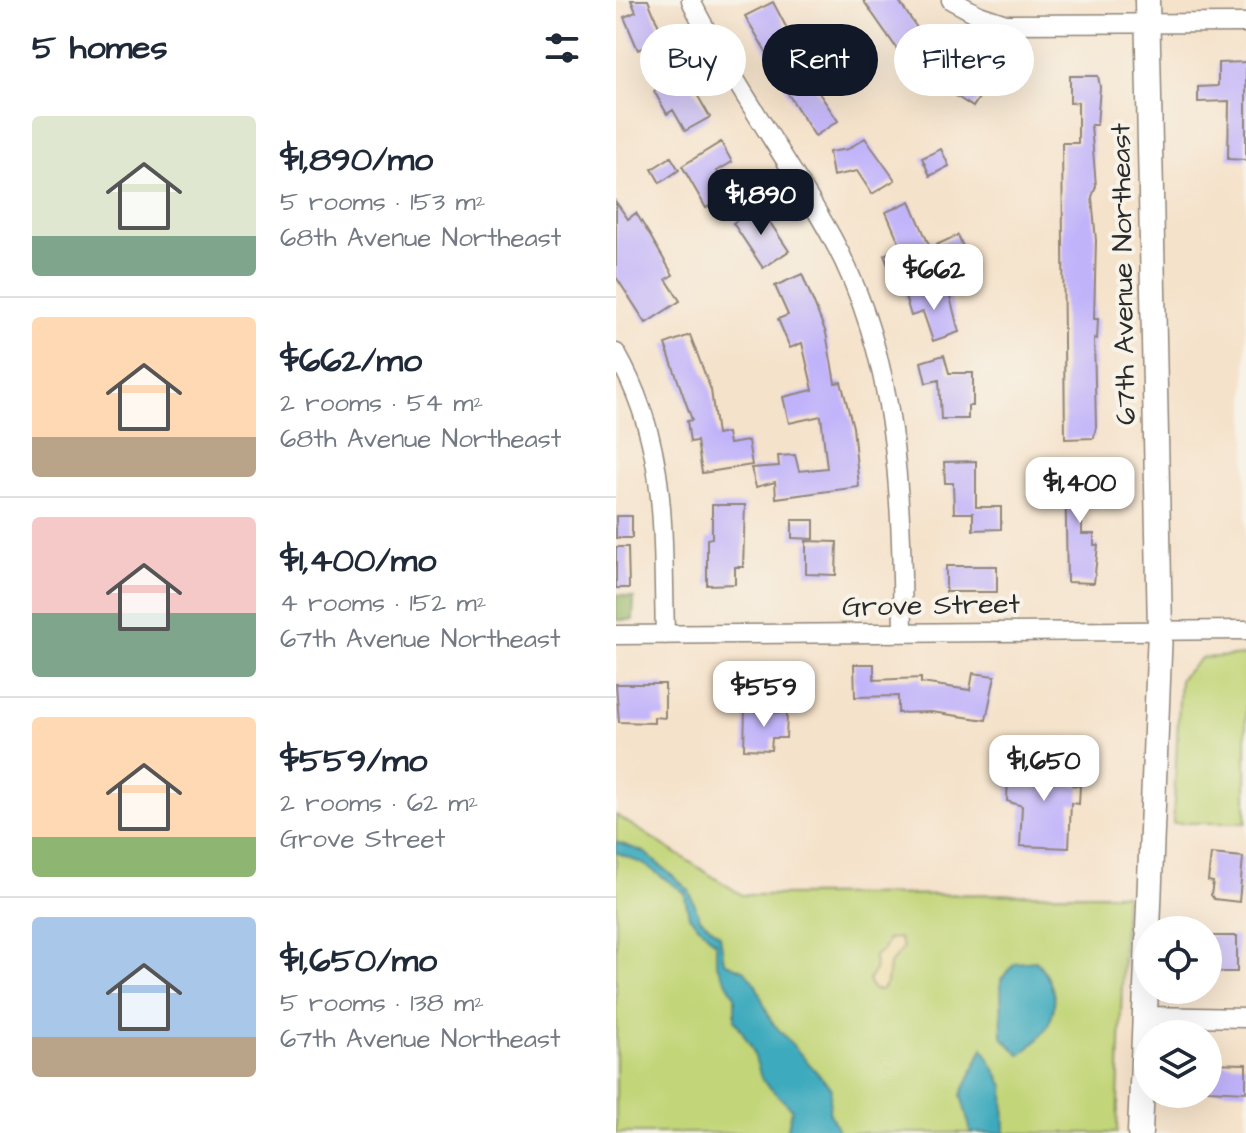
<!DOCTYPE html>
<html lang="en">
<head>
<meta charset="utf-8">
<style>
	:root { --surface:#fff; --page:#f6f6f7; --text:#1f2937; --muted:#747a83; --line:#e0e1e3; --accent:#111827 }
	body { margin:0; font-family:"Architects Daughter",sans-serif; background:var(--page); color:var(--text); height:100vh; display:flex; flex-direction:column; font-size:30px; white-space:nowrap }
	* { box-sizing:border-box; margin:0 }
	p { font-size:26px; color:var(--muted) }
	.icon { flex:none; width:44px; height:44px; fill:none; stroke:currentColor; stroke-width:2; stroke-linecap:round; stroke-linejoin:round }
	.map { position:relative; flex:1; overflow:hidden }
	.sheet { display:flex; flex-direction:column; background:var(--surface); width:616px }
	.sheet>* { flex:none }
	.banner { position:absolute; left:24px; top:24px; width:486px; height:72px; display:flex; gap:16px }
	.tools { position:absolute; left:518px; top:916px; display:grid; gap:16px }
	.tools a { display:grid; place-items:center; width:88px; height:88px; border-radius:50%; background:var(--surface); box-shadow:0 8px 32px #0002; font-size:40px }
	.price { position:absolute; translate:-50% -68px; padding:0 18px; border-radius:16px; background:#fff; color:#222; font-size:26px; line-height:52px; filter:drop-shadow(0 2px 4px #0008) }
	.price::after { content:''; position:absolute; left:50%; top:48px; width:24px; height:18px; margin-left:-12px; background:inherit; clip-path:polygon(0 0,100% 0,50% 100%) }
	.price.selected { background:var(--accent); color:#fff }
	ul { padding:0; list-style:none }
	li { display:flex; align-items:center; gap:24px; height:200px; padding:0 32px }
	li+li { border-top:2px solid var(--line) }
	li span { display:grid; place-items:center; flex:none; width:224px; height:160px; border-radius:8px; color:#555 }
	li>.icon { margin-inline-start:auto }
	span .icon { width:96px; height:96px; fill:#fffc; stroke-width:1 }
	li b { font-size:34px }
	h2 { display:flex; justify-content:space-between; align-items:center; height:96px; padding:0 32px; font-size:34px }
	.tag { padding:0 28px; border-radius:36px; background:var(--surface); box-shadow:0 8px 32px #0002; font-size:28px; line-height:72px }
	.tag.selected { background:var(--accent); color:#fff }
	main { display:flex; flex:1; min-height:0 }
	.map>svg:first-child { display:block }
	.green { fill:#c2d578; stroke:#768052; stroke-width:2 }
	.forest { fill:#99b668; stroke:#62704a; stroke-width:2 }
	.sand { fill:#eeda9e; stroke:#8c8264; stroke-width:2 }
	.water { fill:#3daabd; stroke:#346a74; stroke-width:2 }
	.building { fill:#c1b3fa }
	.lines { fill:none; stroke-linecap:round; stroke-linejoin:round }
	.minor-casing { stroke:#90867a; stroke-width:21 }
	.major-casing { stroke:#90867a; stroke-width:27 }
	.minor { stroke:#fff; stroke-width:18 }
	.major { stroke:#fff; stroke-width:24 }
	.labels { text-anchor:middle; stroke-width:8; stroke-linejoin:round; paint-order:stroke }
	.street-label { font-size:28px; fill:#2b2b2b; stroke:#f7f3e8 }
</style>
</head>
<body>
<main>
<section class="sheet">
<h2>5 homes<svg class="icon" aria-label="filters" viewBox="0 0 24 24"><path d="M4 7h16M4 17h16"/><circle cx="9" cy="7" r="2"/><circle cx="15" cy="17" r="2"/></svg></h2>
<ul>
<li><span style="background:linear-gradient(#dfe7d0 75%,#7fa58c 0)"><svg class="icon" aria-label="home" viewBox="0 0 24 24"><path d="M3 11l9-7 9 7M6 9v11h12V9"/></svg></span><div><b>$1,890/mo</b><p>5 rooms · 153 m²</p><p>68th Avenue Northeast</p></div></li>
<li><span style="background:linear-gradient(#ffd9b3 75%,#b9a48a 0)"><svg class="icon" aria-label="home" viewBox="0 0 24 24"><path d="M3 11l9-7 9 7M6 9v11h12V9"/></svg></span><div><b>$662/mo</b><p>2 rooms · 54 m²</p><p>68th Avenue Northeast</p></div></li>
<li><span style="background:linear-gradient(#f6c9c9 60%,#7fa58c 0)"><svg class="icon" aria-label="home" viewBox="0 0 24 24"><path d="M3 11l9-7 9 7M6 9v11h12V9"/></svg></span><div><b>$1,400/mo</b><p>4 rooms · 152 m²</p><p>67th Avenue Northeast</p></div></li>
<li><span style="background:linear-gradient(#ffd9b3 75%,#8fb573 0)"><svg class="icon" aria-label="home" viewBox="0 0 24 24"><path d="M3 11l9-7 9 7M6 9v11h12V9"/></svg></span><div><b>$559/mo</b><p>2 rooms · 62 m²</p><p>Grove Street</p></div></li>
<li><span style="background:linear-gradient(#a9c7e8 75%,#b9a48a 0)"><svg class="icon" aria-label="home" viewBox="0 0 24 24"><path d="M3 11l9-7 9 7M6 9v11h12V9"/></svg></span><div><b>$1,650/mo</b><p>5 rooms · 138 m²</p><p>67th Avenue Northeast</p></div></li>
</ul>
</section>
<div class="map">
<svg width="630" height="1133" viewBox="0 0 630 1133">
	<rect width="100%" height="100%" fill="#f7f3e8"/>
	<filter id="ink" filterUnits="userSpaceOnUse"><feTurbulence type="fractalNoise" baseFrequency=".0125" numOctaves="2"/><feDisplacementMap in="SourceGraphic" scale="16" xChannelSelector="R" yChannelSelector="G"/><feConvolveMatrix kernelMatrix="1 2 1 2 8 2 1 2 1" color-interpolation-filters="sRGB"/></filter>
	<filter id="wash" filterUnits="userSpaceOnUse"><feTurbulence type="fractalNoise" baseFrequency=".006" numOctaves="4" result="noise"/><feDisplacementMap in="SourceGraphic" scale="32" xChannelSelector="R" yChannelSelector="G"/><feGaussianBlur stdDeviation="1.8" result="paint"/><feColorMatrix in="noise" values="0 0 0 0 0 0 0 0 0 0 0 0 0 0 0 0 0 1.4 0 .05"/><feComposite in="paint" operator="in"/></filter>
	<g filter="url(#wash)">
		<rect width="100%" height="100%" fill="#f5e2ca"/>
		<path class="green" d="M630,655V823H557L564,679L585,658Z
			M0,815L126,895L509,894L501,1133H0Z"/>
		<path class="forest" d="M0,594L18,598L17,620H0Z"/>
		<path class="sand" d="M283,938L287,948L273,965L271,982L265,990H257L252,981L259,970L258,956L266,951L272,939Z"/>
		<path class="water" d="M0,842L28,852L73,890L84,918L104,935L108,962L129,971L140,985L155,1021L215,1088L213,1111L223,1133H171L176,1109L146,1080L136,1048L119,1020V996L100,964V943L73,916L68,892L29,865L0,852Z
			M420,961C451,996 440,1029 404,1055L386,1037L385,979L399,963Z
			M367,1048L388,1086L389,1133H355L345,1095Z"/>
		<g id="blocks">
			<path class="building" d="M15,0H32L48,39L22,50L8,17L20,12Z
				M247,0H282L314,47L334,60L341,49L362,61L354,74L371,85L357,107L303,72L300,76Z
				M157,2L178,42L152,55L129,16Z
				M61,60L94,117L69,131L57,110L51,114L38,91L43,88L35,75Z
				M630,62V160L612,159L613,101L582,102V87L602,86V63Z
				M188,71L222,121L199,136L167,86Z
				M454,76H482L484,87L481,125H475L480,186L476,197L480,241L478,319H482L481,339L478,338L480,427L478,438L449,439L446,143H462V102L454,103Z
				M249,138L279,180L256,194L241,171L217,176L213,152L232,149Z
				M105,142L116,162L101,171L114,193L90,208L66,166Z
				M325,149L333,166L314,176L306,158Z
				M55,157L63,170L44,183L36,169Z
				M294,201L317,254L275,272L268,255L285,247L270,212Z
				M0,202L12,219L20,213L33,234L57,275L50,279L64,301L30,323L0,277Z
				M143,206L173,251L147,268L117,223Z
				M342,235L350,254L328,264L320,245Z
				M186,274L210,333L219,383L225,382L237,427L243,487L160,498L159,482L140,487L135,468L163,466L162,456L179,455L183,471L211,468L205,416L173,423L167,397L197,390L186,343L174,348L162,319L172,315L159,286Z
				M307,287L310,296L332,289L343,332L317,341L307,312L295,316L288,293Z
				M74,335L95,390L101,435L111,433L113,444L132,441L136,465L86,473L81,441L74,442L71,421L76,420L49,344Z
				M328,355L333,373H357V406H352V419H325L323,380L310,383L305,362Z
				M360,461V507H385V529L357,530V513H338L337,483H329L328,462Z
				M449,467H477V476H480L481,504L466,505V534H478V545H482L478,583L451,582Z
				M96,505H129L127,567H119V584L91,585V539L96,538Z
				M0,516H16V538H0Z
				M176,520H198V539L176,538Z
				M190,541L221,542L220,575L190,574Z
				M0,547H12L13,588H0Z
				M330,566H381V592H330Z
				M238,664H258V680L305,678V683L354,690L357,673L379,676L370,720L315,712L282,713V696L239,697Z
				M0,684H49V718L38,717V723L3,722Z
				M129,711L171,713L170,738H156L155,750L128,749Z
				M405,763L457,765L456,785L464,786L463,804L455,803L453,848L404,846L406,806L391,801L392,775L404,776Z
				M595,854L627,857L623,902L598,899L595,895L597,882L592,881Z
				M592,936H621V972H600V962L592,960Z
				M592,1063L630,1064V1092L592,1090Z"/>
		</g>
	</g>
	<g filter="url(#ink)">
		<use href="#blocks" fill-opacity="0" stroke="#90867a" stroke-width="2"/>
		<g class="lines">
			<g class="minor-casing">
				<path id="minor" d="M75,0C84,22 98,43 110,64C144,122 182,177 215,236C283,359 285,494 287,632
					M335,0L363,15L390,24L630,23
					M0,353C53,446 46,532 49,635
					M0,635L630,630
					M529,1016L630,1018"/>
			</g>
			<g class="major-casing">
				<path id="major" d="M531,0L544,630L532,930
					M524,1133L532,939"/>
			</g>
			<use href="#minor" class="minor"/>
			<use href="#major" class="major"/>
		</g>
	</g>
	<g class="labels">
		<g class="street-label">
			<text transform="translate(506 274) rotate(-91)" y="10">67th Avenue Northeast</text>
			<text transform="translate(315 604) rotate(-1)" y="10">Grove Street</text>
		</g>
	</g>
</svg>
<div class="tools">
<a><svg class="icon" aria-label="locate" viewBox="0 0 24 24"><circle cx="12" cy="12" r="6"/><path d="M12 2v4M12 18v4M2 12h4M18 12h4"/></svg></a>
<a><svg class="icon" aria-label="layers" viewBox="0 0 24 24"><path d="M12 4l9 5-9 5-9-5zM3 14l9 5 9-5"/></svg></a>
</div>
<b class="price selected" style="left:145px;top:237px">$1,890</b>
<b class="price" style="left:318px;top:312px">$662</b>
<b class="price" style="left:464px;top:525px">$1,400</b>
<b class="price" style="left:148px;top:729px">$559</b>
<b class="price" style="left:428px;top:803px">$1,650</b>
<div class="banner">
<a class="tag">Buy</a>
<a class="tag selected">Rent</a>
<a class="tag">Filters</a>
</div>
</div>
</main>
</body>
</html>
